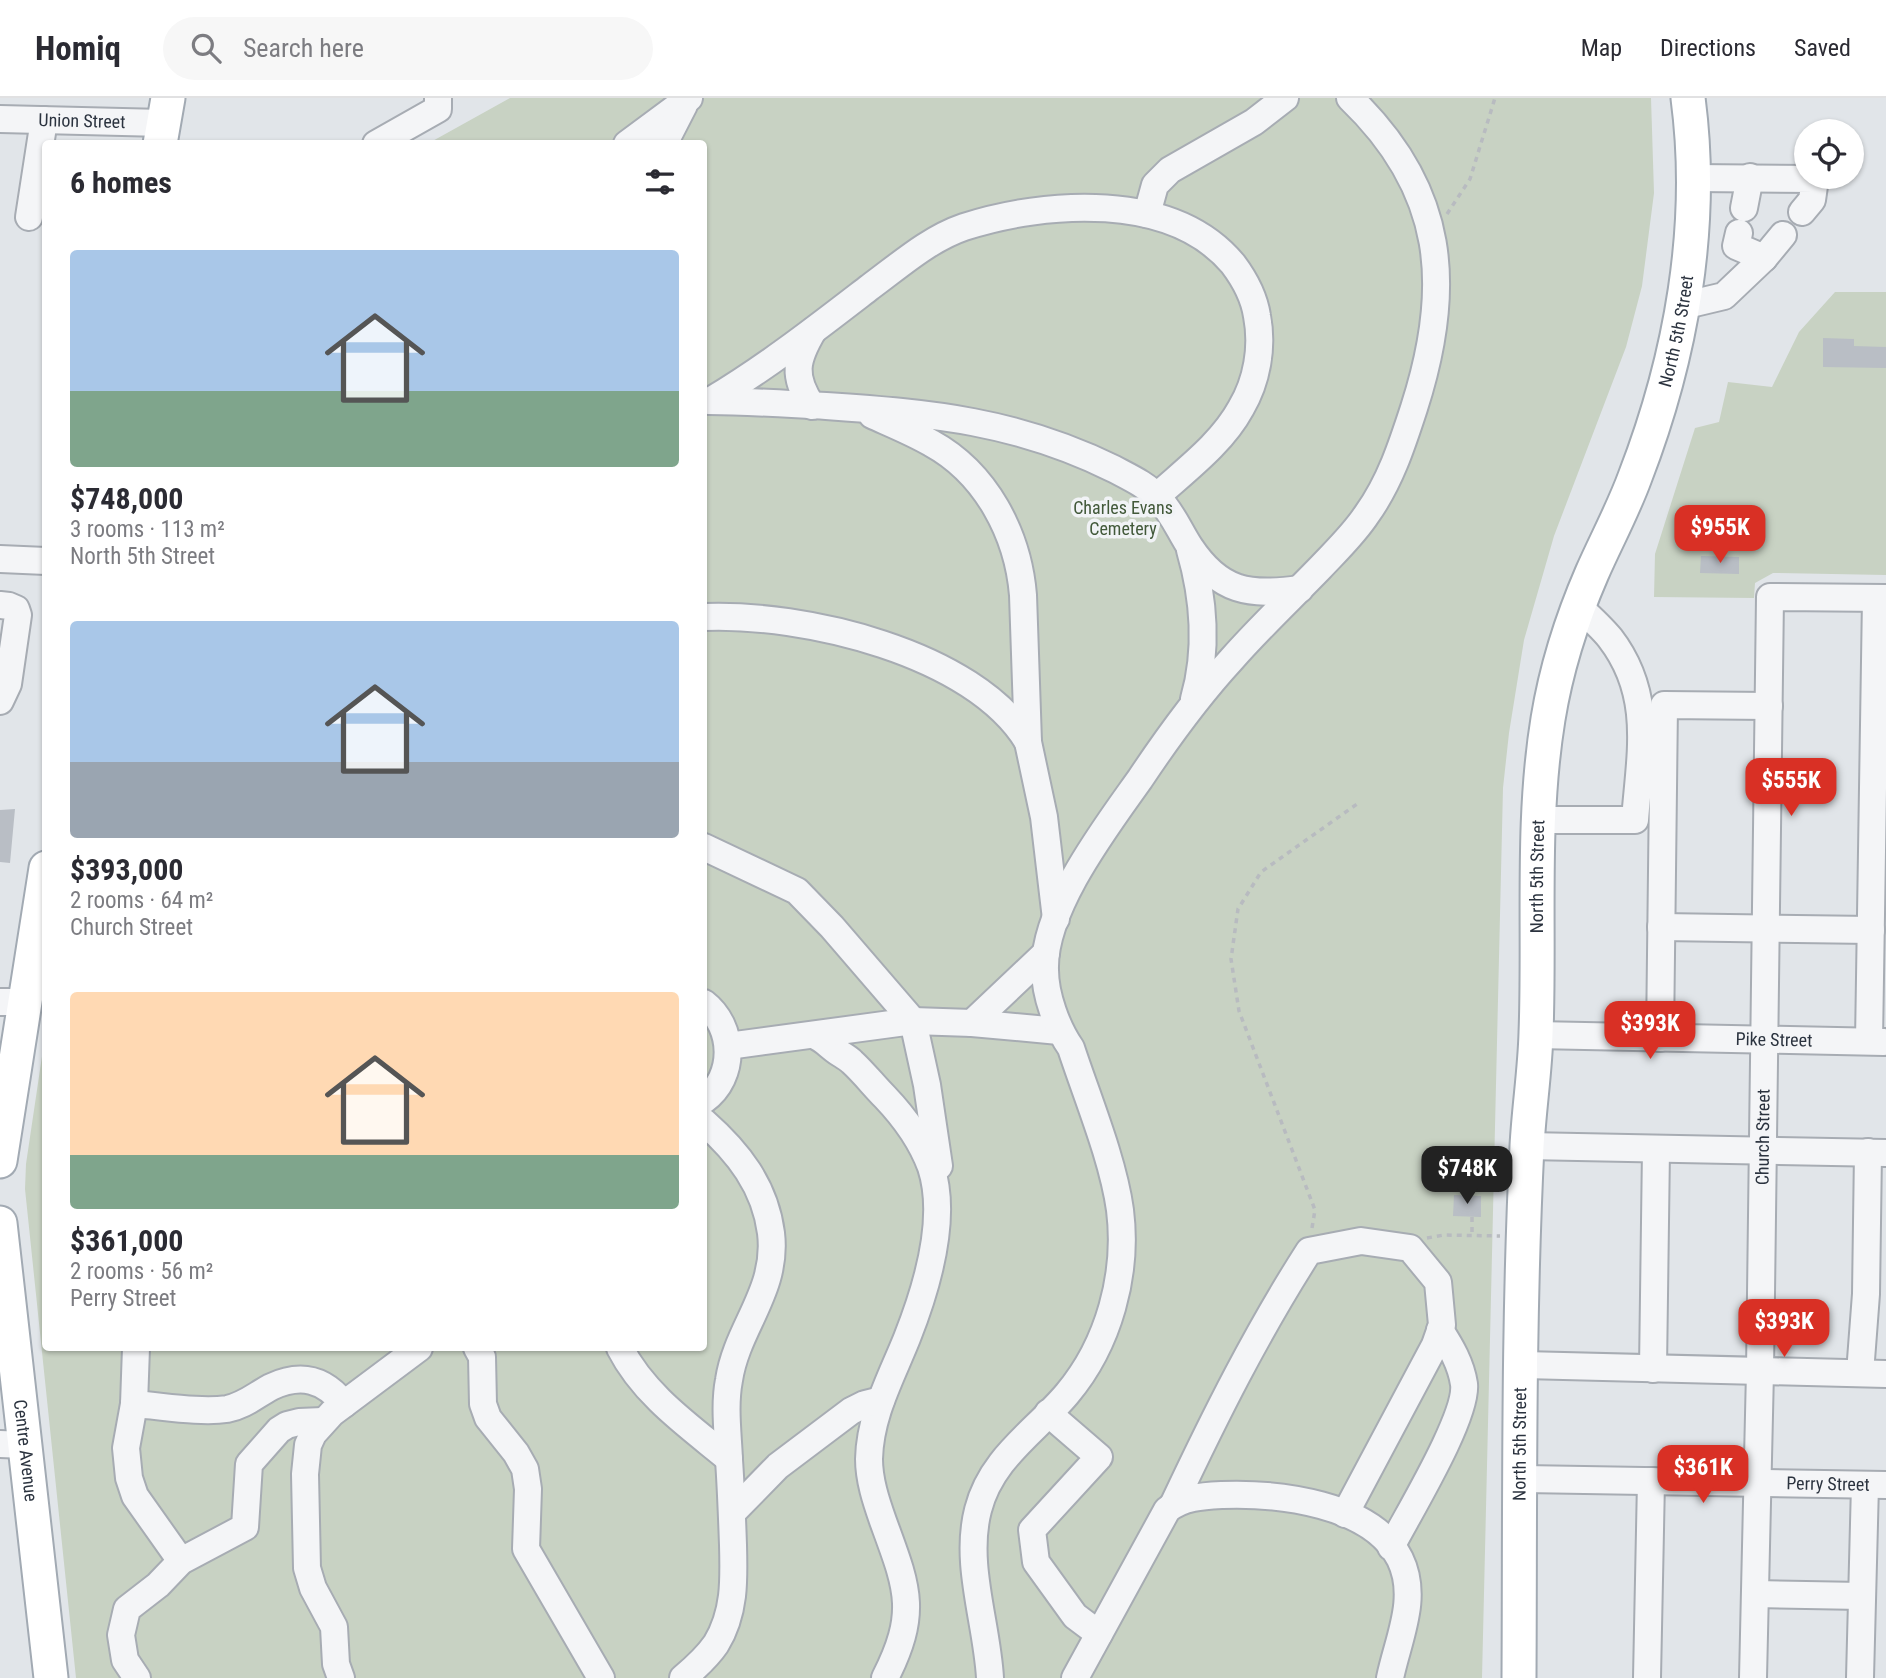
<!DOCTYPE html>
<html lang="en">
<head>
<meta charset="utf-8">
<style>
	:root { --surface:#fff; --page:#f7f7f7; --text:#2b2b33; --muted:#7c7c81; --line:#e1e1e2; --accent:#d93025 }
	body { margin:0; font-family:"Roboto Condensed",sans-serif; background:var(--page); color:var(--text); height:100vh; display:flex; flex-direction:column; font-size:26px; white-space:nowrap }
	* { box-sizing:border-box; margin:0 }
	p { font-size:23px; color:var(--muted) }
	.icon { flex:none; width:38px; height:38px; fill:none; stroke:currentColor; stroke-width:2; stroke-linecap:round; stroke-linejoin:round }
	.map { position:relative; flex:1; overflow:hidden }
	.details { position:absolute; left:42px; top:42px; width:665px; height:1211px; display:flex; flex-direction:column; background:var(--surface); border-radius:7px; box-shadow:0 2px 5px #0004 }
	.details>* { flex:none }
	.fabs { position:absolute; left:1794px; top:21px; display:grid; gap:14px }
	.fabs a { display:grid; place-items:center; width:70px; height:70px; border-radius:50%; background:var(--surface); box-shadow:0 2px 5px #0004; font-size:35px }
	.price { position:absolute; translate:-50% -60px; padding:0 16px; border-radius:14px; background:var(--accent); color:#fff; font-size:23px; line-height:46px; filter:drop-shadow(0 2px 4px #0008) }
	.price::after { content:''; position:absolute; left:50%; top:42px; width:21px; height:16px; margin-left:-10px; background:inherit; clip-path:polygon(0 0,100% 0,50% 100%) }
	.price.selected { background:#222; color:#fff }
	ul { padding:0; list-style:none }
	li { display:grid; align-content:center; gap:14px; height:371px; padding:0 28px }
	li span { display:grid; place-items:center; height:217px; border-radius:7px; color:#555 }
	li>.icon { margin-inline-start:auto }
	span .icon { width:126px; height:126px; fill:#fffc; stroke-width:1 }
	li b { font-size:30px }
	h2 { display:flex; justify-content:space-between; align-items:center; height:84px; padding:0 28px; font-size:30px }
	header { display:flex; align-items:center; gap:42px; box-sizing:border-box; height:98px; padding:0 35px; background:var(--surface); border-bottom:2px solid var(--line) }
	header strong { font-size:33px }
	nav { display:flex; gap:38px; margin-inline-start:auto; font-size:24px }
	.search { width:490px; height:63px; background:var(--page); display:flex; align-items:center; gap:18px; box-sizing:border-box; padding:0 24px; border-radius:38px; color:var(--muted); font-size:26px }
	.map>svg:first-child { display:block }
	.green { fill:#c8d2c3 }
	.building { fill:#b9bec5 }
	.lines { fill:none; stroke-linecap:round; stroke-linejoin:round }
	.minor-casing { stroke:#a7acb3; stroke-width:30 }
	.major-casing { stroke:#a2aab3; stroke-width:37 }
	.path { stroke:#b8bbc0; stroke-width:3.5; stroke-dasharray:5 5; stroke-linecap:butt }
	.minor { stroke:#f4f5f7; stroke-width:26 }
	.major { stroke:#fff; stroke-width:33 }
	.labels { text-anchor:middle; stroke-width:7; stroke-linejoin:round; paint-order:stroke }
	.street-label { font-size:18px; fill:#2b333f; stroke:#f1f3f6 }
	.park-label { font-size:18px; fill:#42593a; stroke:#f1f3f6 }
</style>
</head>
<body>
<header>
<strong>Homiq</strong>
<div class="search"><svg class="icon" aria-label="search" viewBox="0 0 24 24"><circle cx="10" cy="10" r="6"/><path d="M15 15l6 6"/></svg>Search here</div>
<nav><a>Map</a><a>Directions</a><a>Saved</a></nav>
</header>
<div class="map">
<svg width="1886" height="1580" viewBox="0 0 1886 1580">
	<rect width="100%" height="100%" fill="#e1e5e9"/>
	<path class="green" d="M510,0H1651L1654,95L1642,188L1626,249L1554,438L1524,542L1509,635L1503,690L1482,1580H76L25,1091L26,1066L45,938L46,1250H704V46L429,45Z
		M1835,194H1886V477L1773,475L1755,485L1754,500L1654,499L1655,456L1695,330L1719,324L1728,284L1772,289L1799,234Z"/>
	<path class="building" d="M1823,240L1854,241V248L1886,249V270L1823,269Z
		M1701,458L1739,459V476L1700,475Z
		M15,711L10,765L0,764V712Z
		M1454,1097L1481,1098V1119L1453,1118Z"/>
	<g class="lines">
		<g class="minor-casing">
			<g id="minor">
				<path id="s1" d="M0,21L163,25"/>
				<path d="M376,46L438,11V0"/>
				<path d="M627,46L689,0"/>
				<path d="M664,46L684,7"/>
				<path d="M1694,80L1815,81L1812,102L1802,114"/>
				<path d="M1744,110L1750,79"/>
				<path d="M1147,116L1155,87L1170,72L1254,24L1285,0"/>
				<path d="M29,119L44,22"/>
				<path d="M1739,135L1736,148L1764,160"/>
				<path d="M1682,208L1724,198L1764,160L1783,137"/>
				<path d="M709,303C748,303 787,306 826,308C931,315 1017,323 1114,371C1129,379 1147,387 1158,400C1172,414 1179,432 1190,449C1220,494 1249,498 1300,491"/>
				<path d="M710,303C767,269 818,229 870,189C900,167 929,141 964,129C1045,103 1172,93 1233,166C1245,182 1254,198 1257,218C1263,249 1257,283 1241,310C1222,345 1187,371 1157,398"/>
				<path d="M812,308C792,278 796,262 813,233"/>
				<path d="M872,317C892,326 912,334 931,345C986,375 1018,436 1023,497L1028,644L1044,719L1056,821"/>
				<path d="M1190,452C1204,500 1208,553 1194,601"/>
				<path d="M0,461L46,463"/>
				<path d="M0,507L9,508L16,511L18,517L8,586L0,603"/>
				<path d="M704,519C802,515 974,554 1028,644"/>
				<path d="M1539,722H1635C1640,656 1654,597 1610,540C1601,529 1590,519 1579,509"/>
				<path d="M704,749L797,793L832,829L913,923L927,987L939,1068"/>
				<path d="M1661,829L1871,832"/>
				<path d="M0,904H24"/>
				<path d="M704,905C735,929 736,979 704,1002"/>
				<path d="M972,925L1046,855"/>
				<path d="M813,937C822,940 827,946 835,952C840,956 847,959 852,964C864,975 874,988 885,999C905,1020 921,1042 931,1069C948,1121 926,1192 907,1240C891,1280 870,1317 869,1361C869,1382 876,1403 883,1423C907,1489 919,1513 885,1580"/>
				<path id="s2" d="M1536,937L1884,944"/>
				<path d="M1660,940L1664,607L1769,608"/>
				<path d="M1869,943L1876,500"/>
				<path d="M728,948L913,923L972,925L1059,933"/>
				<path d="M1527,1048L1886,1055"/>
				<path d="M136,1250L134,1306L126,1350L129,1380L135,1398L181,1463"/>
				<path d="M477,1250L482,1259L483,1306L488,1320L516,1355L525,1371L528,1391L526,1451L601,1580"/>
				<path d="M620,1250C644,1297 689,1328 729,1361"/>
				<path d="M1522,1267L1886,1276"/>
				<path d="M1653,1271L1656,1051"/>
				<path d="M1860,1275L1866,1196L1868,1054"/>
				<path d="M134,1306C162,1308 200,1315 227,1311C244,1308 256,1297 271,1289C301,1275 324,1281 344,1306"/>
				<path d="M1048,1315L1099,1359L1032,1432L1036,1464L1075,1518L1099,1536"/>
				<path d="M0,1346L25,1347"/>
				<path id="s3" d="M1520,1381L1886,1387"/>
				<path d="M1174,1405C1215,1318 1257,1234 1309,1153L1361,1143L1410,1150L1438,1184L1442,1227L1435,1247L1345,1416"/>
				<path d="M732,1415L778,1368L851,1313L865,1306L881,1302"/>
				<path d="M1391,1449C1408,1416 1468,1318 1464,1286C1461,1266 1451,1249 1440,1232"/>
				<path d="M1755,1496L1862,1498"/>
				<path d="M137,1580L125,1562L121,1537L127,1511L158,1487L181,1463L245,1429L249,1366L279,1332L287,1327L299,1324L323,1323"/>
				<path d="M341,1580L336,1566L334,1529L313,1490L307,1470L305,1376L308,1347L313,1336L332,1315L419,1250"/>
				<path d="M683,1580C695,1570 707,1559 716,1546C735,1515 734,1482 733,1447C732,1419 731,1390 729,1362C728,1336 724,1308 729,1282C737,1229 778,1193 771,1135C765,1088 738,1054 704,1024"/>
				<path d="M990,1580C987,1525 964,1466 978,1412C991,1360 1035,1334 1067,1296C1109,1246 1128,1176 1120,1112C1113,1061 1087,999 1071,950C1057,930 1045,897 1045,872C1043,811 1106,729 1140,681C1168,639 1197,599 1231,562C1259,530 1290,501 1320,470C1336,453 1354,436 1367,416C1390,384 1402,347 1414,310C1453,189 1446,92 1350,0"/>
				<path d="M1075,1580L1167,1412C1182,1399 1203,1398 1222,1397C1277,1395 1372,1405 1400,1461C1419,1500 1398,1541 1390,1580"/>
				<path d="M1647,1580L1651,1383"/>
				<path id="s4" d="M1753,1580L1760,1273L1770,499L1886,500"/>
				<path d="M1860,1580L1865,1387"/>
			</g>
		</g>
		<g class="major-casing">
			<g id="major">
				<path d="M160,46L168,0"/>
				<path d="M0,1063L46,770"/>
				<path id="s5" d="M0,1125L51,1580"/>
				<path id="s6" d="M1519,1580C1520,1403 1518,1225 1527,1048C1529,1010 1535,973 1536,935C1540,831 1531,725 1548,621C1556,572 1572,521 1592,475C1606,443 1623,412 1635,379C1681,260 1705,128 1688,0"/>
			</g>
		</g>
		<path class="path" d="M1447,116L1470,81L1495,0
			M1472,1119V1138
			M1312,1130L1315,1112L1239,913L1231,861L1238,811L1261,774L1357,706
			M1427,1140L1444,1137L1500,1138"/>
		<use href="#minor" class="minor"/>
		<use href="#major" class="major"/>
	</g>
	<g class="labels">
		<g class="street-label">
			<text dy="6" stroke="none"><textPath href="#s1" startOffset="82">Union Street</textPath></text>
			<text dy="6" stroke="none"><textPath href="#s6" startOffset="1370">North 5th Street</textPath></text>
			<text dy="6" stroke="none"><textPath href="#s6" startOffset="802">North 5th Street</textPath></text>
			<text dy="6" stroke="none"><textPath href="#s2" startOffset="238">Pike Street</textPath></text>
			<text dy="6" stroke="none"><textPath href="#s4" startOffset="541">Church Street</textPath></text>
			<text dy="6" stroke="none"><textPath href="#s6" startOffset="234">North 5th Street</textPath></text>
			<text dy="6" stroke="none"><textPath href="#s5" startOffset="229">Centre Avenue</textPath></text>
			<text dy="6" stroke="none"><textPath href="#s3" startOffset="308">Perry Street</textPath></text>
		</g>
		<g class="park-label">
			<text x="1123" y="416">Charles Evans<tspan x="1123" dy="21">Cemetery</tspan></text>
		</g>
	</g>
</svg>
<div class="fabs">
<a><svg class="icon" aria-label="locate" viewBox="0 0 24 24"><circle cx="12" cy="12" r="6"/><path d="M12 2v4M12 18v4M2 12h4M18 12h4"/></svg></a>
</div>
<b class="price" style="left:1720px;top:467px">$955K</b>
<b class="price" style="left:1791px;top:720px">$555K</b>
<b class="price" style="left:1650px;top:963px">$393K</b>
<b class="price selected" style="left:1467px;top:1108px">$748K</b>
<b class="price" style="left:1784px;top:1261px">$393K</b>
<b class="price" style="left:1703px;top:1407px">$361K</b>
<section class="details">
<h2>6 homes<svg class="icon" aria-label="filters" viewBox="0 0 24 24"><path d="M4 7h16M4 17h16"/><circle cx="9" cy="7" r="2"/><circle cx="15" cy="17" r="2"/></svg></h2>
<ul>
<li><span style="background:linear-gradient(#a9c7e8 65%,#7fa58c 0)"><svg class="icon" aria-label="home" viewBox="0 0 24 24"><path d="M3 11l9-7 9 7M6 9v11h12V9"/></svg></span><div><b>$748,000</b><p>3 rooms · 113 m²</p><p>North 5th Street</p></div></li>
<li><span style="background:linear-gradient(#a9c7e8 65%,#9aa5b1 0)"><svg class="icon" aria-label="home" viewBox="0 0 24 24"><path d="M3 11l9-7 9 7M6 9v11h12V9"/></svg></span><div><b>$393,000</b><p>2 rooms · 64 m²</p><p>Church Street</p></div></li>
<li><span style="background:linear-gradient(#ffd9b3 75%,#7fa58c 0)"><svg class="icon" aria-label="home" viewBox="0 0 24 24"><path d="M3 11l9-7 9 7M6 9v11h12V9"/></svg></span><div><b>$361,000</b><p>2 rooms · 56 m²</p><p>Perry Street</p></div></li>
</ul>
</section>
</div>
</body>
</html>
